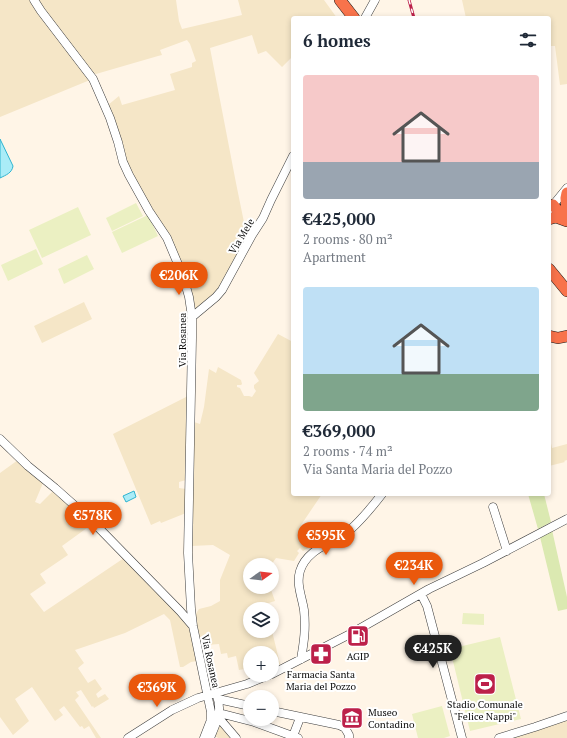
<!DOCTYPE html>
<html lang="en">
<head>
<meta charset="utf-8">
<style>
	:root { --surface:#fff; --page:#f6f6f7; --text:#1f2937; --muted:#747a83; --accent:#ea580c }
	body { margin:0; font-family:"PT Serif",serif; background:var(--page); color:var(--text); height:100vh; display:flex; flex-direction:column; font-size:15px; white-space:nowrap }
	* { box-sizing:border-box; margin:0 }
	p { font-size:13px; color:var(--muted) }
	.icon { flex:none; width:22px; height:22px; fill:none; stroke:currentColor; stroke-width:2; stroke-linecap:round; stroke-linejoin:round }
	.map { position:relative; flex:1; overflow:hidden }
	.drawer { position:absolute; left:291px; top:16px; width:260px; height:480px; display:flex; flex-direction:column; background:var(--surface); border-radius:4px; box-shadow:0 2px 6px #0003 }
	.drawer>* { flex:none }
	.needle { width:26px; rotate:76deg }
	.buttons { position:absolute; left:243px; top:558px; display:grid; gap:8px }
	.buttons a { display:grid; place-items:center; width:36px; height:36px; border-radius:50%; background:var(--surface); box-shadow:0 2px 6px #0003; font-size:20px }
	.price { position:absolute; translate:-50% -34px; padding:0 9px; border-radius:14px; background:var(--accent); color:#fff; font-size:13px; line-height:26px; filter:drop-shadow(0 1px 2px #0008) }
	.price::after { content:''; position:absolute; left:50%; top:24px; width:12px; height:9px; margin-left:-6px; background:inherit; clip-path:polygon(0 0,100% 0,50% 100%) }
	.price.active { background:#222; color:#fff }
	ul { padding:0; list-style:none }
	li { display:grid; align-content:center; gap:8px; height:212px; padding:0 12px }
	li span { display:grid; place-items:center; height:124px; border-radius:4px; color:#555 }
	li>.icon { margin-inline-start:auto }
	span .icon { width:72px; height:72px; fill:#fffc; stroke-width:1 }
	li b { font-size:17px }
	h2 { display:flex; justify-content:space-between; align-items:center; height:48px; padding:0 12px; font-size:17px }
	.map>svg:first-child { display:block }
	.farmland { fill:#f5e6c7 }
	.green { fill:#dbe9b1 }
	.pitch { fill:#ebf0c2 }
	.water { fill:#aaecf7; stroke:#2fb4d0 }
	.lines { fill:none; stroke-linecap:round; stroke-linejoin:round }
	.minor-casing { stroke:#3d3d3d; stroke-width:9 }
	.highway-casing { stroke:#1b1b1b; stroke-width:12 }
	.minor { stroke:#fff; stroke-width:8 }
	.highway { stroke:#f8734b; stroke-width:11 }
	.rail-casing { stroke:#bc204a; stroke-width:3 }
	.rail { stroke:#fff; stroke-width:1.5; stroke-dasharray:4.5; stroke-linecap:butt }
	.labels { text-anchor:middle; stroke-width:4; stroke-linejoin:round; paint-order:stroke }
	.street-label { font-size:10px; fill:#0a0a0a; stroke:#fff }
	.poi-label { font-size:10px; fill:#0a0a0a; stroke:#fff }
</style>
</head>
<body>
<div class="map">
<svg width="567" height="738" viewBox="0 0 567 738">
	<rect width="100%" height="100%" fill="#fff5e7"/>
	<path class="farmland" d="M0,0H30L35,8L90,80L0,117Z
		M37,0H176L179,21L182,29L242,15L238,0H324L337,18H293V56L282,67L266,51L258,54L252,35L210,48L236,183L247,237L224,283L195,313L190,289L129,170L108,105L119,96L122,105L175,90L170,74L192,67V63L196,61L190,44L187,40L160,50L162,55L158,56L96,74L93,73Z
		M462,0H567V84L560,85L555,46H549V18H466Z
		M84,302L92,319L42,343L34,326Z
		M278,334L293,342V494H322L301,525L308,548L303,551L300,548L297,551L299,553L294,561L276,558L271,565H250V587H270L275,601L259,606L260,609H250V631H272L280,664L272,667V653H250V668L239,670L236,656L228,658L227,653L221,654L219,644L207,645L206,639L200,637L195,615L199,609L211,606L220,601V580L230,555L213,545L191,546L194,422L200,424L204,407L209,369L216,373L218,367L241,380L242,384L241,385H237V387L240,388L244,396H249L252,397L256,391L254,388V385L259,381L254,373Z
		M188,396L186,480L179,482V488L186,489V513L161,523L160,521L151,525L113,434Z
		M549,434L552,448L567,444V460L564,461L565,462L549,466Z
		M18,460L43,483L35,502L40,504L53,491L91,525L62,546L68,555L40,574L46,583L30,594L44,612L124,558L182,617L190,630L193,639L197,661L191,662L183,667H180L170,620L164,614L125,633L75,650L84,663L78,668L88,683L95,679L102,689L96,694L98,698L105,694L109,699L94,708L93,706L92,707L81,690L76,692L79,696L75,700L101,738H96L89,726L84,729L82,726L80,727L64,706L59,710L63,715L55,721L32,687L15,699L29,721L13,735L0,717V473Z
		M567,720V738H511L532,732Z
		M221,723L235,738H218L215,736Z"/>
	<path class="green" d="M528,494H544L551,522L538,529Z
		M552,530L567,597V609L558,611L540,537Z"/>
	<path class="pitch" d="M136,203L143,216L112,231L106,218Z
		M78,207L91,235L42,258L29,230Z
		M148,215L158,236L122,253L112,232Z
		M36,249L43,264L8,281L1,265Z
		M87,255L94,269L64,284L58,269Z
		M463,613L484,614V625L462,624Z
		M500,637L521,719L470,731L450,649Z
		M442,706L450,736L444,738H418L412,714Z"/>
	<path class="water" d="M0,139L13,166C12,173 6,175 0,178Z
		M134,491L136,497L126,502L123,496Z"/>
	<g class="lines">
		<g class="minor-casing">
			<path id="minor" d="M34,0L41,11L93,79L110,118L118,142L123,162L129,175L149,211L167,238L183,276L189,297L192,317V338L188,553L191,609L193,626L211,712V720L204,738
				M365,18L375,0
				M549,210L567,188
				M192,317L216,297L222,290L252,235L263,218L271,200L293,156
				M0,439L28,466L55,488L92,521L180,611L192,625
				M493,507L507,551
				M421,594L427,606L462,738
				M301,659C304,642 306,628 304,610C302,597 296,584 300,571C307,548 335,542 351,529C363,518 372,507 382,494
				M272,674L352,633L429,589L483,563L567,519
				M218,699L250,706
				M272,711L339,725L345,728L349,735V738
				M219,713L254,722L298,738
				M218,717L236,738
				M293,736L300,718
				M128,738L172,710L198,698L247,684L269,675
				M210,738C217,721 223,711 216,693
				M499,738L535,727L567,716"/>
		</g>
		<g class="highway-casing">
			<path id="highway" d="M340,0L354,18
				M567,193L566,198L567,212
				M553,205L567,221
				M549,219L556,217L567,221
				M549,269L567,291
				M549,336L558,338L567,336"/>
		</g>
		<use href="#minor" class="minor"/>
		<use href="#highway" class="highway"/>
		<g class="rail-casing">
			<path id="rail" d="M409,0L414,18"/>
		</g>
		<use href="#rail" class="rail"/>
	</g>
	<defs>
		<g id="fuel-square" transform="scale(1.15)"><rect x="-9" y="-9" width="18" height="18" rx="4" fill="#bc204a" stroke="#fff"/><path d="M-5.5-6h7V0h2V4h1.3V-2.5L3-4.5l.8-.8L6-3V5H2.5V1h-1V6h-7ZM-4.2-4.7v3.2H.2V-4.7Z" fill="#fff"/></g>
		<g id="pharmacy-square" transform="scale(1.15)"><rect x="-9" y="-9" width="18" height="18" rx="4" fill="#bc204a" stroke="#fff"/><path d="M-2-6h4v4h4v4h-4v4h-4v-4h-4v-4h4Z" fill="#fff"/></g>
		<g id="stadium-square" transform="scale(1.15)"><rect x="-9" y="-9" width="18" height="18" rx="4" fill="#bc204a" stroke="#fff"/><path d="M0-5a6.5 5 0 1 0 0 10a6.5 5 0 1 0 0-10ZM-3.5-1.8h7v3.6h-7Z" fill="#fff"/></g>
		<g id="museum-square" transform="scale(1.15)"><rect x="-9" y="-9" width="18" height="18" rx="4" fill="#bc204a" stroke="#fff"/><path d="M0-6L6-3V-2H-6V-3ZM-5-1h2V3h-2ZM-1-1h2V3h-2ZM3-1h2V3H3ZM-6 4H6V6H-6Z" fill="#fff"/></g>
	</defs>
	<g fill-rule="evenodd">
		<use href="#fuel-square" x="358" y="636"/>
		<use href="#pharmacy-square" x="321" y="654"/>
		<use href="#stadium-square" x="485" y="684"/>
		<use href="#museum-square" x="352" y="718"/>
	</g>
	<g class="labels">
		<g class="street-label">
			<text transform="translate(241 236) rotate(-59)" y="4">Via Mele</text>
			<text transform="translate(182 340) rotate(-90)" y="4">Via Rosanea</text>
			<text transform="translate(211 661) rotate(78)" y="4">Via Rosanea</text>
		</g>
		<g class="poi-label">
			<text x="358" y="660">AGIP</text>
			<text x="321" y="678">Farmacia Santa<tspan x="321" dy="12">Maria del Pozzo</tspan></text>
			<text x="485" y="708">Stadio Comunale<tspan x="485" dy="12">"Felice Nappi"</tspan></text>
			<text x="368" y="716" text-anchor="start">Museo<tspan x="368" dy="12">Contadino</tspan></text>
		</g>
	</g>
</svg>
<div class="buttons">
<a><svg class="needle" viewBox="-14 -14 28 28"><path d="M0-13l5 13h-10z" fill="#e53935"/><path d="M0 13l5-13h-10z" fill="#747a83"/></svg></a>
<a><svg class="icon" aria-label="layers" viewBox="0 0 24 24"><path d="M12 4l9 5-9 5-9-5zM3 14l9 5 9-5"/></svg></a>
<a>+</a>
<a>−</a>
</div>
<b class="price" style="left:179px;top:296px">€206K</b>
<b class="price" style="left:93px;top:536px">€578K</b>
<b class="price" style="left:326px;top:556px">€595K</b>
<b class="price" style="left:414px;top:586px">€234K</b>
<b class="price active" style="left:433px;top:669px">€425K</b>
<b class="price" style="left:157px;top:708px">€369K</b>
<section class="drawer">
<h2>6 homes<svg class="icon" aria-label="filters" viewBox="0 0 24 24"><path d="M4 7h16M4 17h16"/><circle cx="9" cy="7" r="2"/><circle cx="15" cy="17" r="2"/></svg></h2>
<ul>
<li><span style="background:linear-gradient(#f6c9c9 70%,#9aa5b1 0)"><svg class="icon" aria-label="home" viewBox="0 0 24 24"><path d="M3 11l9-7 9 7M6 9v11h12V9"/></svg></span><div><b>€425,000</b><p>2 rooms · 80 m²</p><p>Apartment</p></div></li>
<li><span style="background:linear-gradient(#bfe0f5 70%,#7fa58c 0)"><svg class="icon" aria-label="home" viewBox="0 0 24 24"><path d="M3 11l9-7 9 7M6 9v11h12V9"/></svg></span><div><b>€369,000</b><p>2 rooms · 74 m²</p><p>Via Santa Maria del Pozzo</p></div></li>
</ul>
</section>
</div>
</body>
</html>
